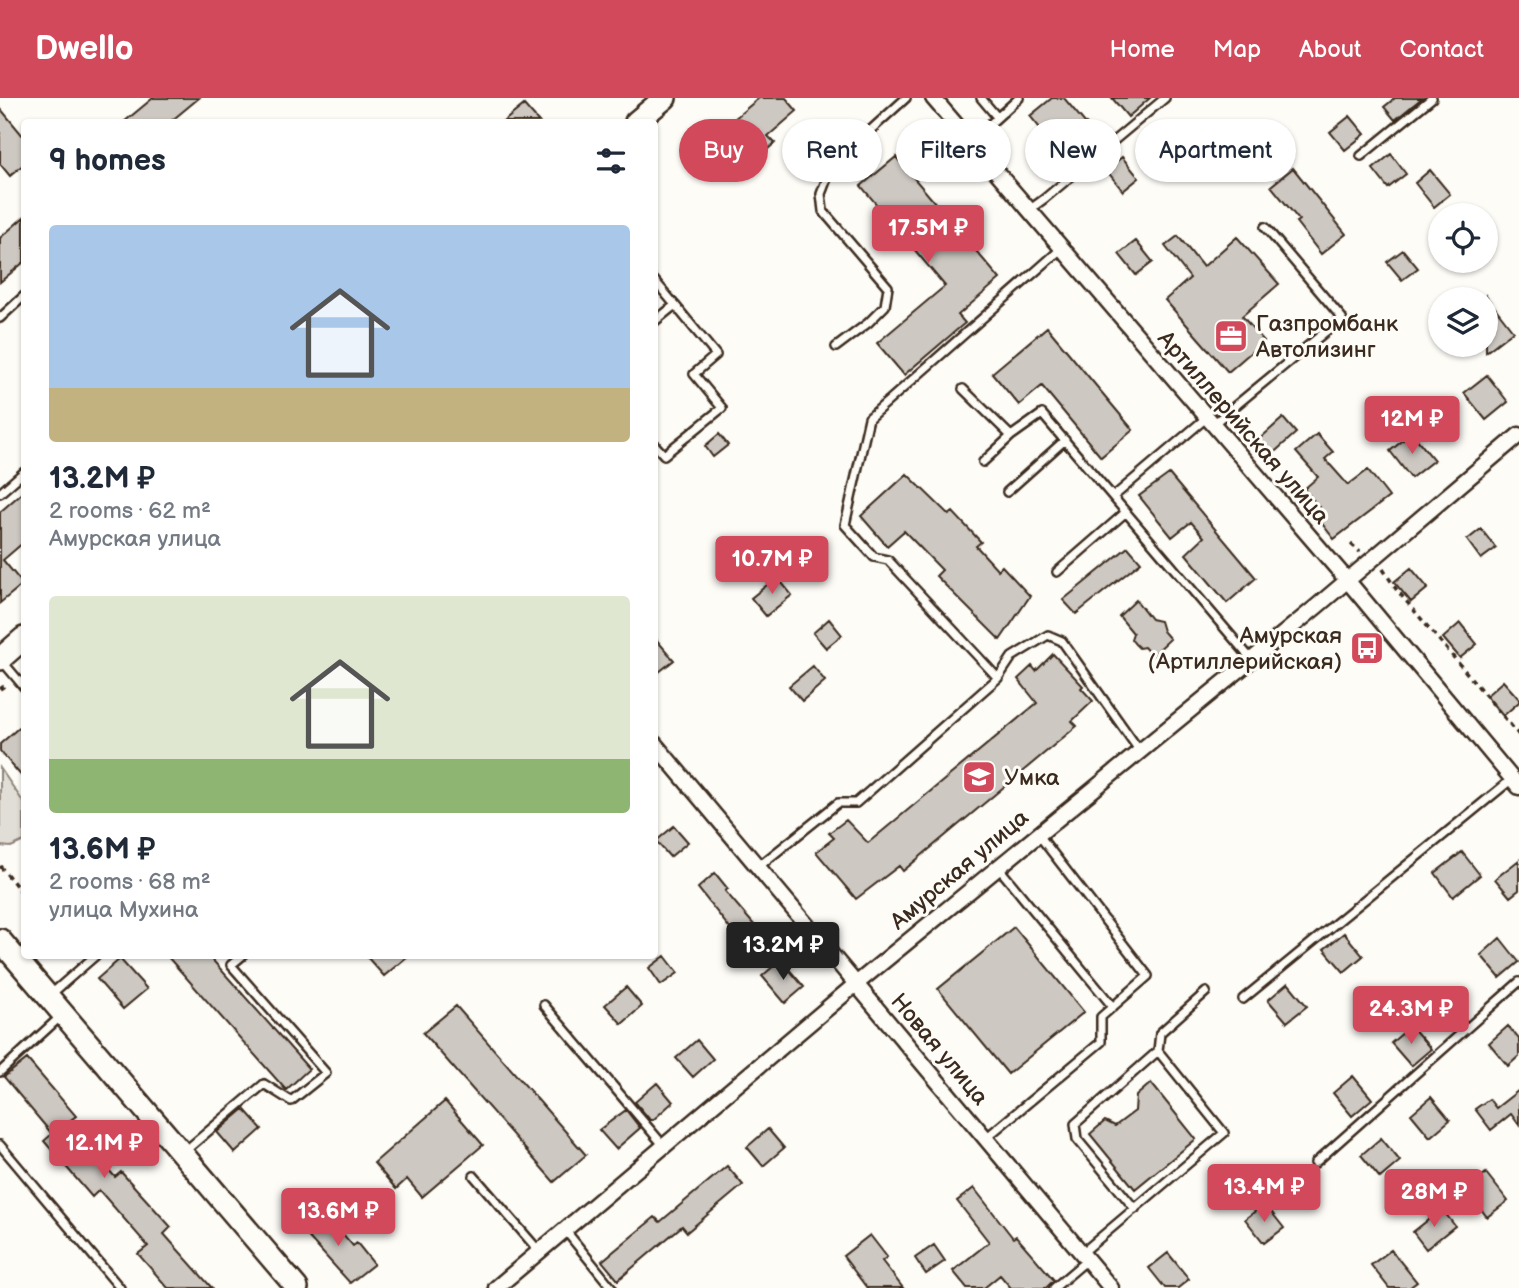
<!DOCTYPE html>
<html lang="en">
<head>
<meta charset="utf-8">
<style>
	:root { --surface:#fff; --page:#f2f2f3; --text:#1f2937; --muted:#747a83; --accent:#d1495b }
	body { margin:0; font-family:"Balsamiq Sans",sans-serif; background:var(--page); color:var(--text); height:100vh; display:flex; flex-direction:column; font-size:26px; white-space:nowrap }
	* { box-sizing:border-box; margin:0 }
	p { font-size:23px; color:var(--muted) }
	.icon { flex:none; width:38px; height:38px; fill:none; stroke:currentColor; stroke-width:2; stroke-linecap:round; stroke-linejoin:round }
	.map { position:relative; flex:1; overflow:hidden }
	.side { position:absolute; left:21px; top:21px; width:637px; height:840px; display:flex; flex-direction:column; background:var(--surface); border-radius:7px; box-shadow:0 2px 5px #0004 }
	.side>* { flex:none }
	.top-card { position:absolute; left:679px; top:21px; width:665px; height:63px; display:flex; gap:14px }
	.controls { position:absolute; left:1428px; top:105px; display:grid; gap:14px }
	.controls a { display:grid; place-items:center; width:70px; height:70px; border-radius:50%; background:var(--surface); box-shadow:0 2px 5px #0004; font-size:35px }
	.price { position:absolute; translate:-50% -60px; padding:0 16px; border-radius:7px; background:var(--accent); color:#fff; font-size:23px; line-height:46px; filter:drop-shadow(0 2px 4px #0008) }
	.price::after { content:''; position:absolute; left:50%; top:42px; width:21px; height:16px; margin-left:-10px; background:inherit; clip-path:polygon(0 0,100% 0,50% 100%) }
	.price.active { background:#222; color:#fff }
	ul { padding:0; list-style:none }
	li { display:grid; align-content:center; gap:14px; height:371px; padding:0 28px }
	li span { display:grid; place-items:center; height:217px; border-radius:7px; color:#555 }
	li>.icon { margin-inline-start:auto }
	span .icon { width:126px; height:126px; fill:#fffc; stroke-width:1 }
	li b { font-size:30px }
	h2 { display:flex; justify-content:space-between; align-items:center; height:84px; padding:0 28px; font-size:30px }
	.chip { padding:0 24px; border-radius:32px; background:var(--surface); box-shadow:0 2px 5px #0004; font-size:24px; line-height:63px }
	.chip.active { background:var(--accent); color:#fff }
	header { display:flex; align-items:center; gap:42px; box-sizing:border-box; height:98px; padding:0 35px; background:var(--accent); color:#fff }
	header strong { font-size:33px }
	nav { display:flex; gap:38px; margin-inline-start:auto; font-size:24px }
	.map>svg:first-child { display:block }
	.green { fill:#e1ded7; stroke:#8e847a; stroke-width:2 }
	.building { fill:#cdc8c2; stroke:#3b2a1e; stroke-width:2 }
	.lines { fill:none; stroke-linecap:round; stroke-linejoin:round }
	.lane-casing { stroke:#3b2a1e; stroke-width:12 }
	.street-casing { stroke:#3b2a1e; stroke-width:19 }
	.secondary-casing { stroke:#3b2a1e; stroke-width:26 }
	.path { stroke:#3b2a1e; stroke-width:3.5; stroke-dasharray:5 5; stroke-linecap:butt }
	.lane { stroke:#fdfcf7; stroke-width:7 }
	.street { stroke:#fdfcf7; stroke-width:14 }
	.secondary { stroke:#fdfcf7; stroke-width:21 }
	.labels { text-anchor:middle; stroke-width:6; stroke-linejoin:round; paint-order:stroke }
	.poi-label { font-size:23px; fill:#3b2a1e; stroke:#fdfcf7; text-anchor:start }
	.street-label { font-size:23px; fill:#3b2a1e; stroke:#fdfcf7 }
</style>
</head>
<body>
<header>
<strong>Dwello</strong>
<nav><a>Home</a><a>Map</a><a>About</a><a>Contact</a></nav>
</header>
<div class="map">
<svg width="1519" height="1190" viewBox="0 0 1519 1190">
	<rect width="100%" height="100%" fill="#fdfcf7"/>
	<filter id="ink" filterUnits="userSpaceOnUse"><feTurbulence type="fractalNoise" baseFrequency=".0143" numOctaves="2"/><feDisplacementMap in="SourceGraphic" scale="14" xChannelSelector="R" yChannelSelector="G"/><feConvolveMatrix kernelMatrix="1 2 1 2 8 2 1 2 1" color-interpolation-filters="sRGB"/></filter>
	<g filter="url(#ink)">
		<path class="green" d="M0,670L24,705V743L11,749L0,748Z"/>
		<path class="building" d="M153,0H199L170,24H124Z
			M759,0H786L797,13L768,38L775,45L732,82L702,48Z
			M1052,0H1064L1102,45L1070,67L1030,18Z
			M1112,0H1150L1128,19Z
			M1395,0H1422L1395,22L1384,9Z
			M524,7L539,24H503Z
			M0,10L24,39V66L10,78L0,66Z
			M1350,18L1365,36L1345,52L1330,34Z
			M1174,44L1191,65L1175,78L1158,57Z
			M1110,54L1117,63L1122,59L1139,80L1123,93L1099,63Z
			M1391,56L1406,76L1388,90L1373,71Z
			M896,59L1000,181L958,217L965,225L904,277L877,245L945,188L861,88Z
			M1293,70L1346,136L1321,156L1296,124L1299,122L1271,88Z
			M1430,72L1450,96L1434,109L1415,85Z
			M24,119V164L0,184V140Z
			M1178,138L1203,169L1237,139L1279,186L1242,218L1264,243L1228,274L1165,202L1190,180L1165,148Z
			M1136,143L1153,164L1136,177L1119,156Z
			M1403,152L1418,170L1402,182L1387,164Z
			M1486,198L1513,233L1486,254Z
			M1047,229L1133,332L1101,359L1042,288L1019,307L992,275Z
			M1487,277L1508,304L1486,322L1464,295Z
			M1283,320L1296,335L1269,359L1256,344Z
			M1412,335L1434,362L1411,380L1390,353Z
			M719,336L728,347L713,359L705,348Z
			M1317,336L1333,354L1325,361L1348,387L1368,372L1389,399L1334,441L1313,414L1319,409L1304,391L1318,379L1296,354Z
			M907,376L949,417L953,414L981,444L976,448L998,472L1002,468L1030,498L1000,542L936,478L942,472L904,433L887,448L861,418Z
			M1169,376L1256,480L1227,505L1186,456L1204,439L1191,424L1172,439L1139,398Z
			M24,393V444L3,462L23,486L0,505V414Z
			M1481,431L1496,450L1481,461L1467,442Z
			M1128,449L1141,464L1076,516L1063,502Z
			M1411,470L1428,490L1411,504L1394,484Z
			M777,479L792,497L766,518L751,500Z
			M1136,502L1151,521L1160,523L1163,533L1170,541L1152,558L1144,549L1139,550L1135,546L1131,541L1133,535L1119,518Z
			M829,521L842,537L826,550L813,535Z
			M1460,525L1477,546L1460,560L1443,540Z
			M654,539L674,562L654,578Z
			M1053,556L1083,588L1081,590L1093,603L1072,623L1077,628L903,773L899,768L856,801L816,754L834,740L829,735L846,722L868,745L1037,605L1018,581L1032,568L1036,573Z
			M813,568L825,583L802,603L789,588Z
			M1503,583L1519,601V604L1503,618L1486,598Z
			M24,625V681L0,653V646Z
			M674,728L688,744L670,759L656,743Z
			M1462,754L1480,777L1453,799L1435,775Z
			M1519,762V792L1510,799L1495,781Z
			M715,775L728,791L725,793L755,828L739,842L698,790Z
			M1014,829L1084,914L1008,976L938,891Z
			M1344,835L1363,858L1344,874L1324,851Z
			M1500,840L1519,864L1500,880L1481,857Z
			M167,858H209L309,971L286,992Z
			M366,858H408L384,878Z
			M665,858L678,875L661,887L649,870Z
			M120,861L147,891L123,911L97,881Z
			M781,862L804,889L785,905L762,878Z
			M1288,885L1307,908L1287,924L1268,902Z
			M626,889L642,908L622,926L605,907Z
			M456,908L586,1057L554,1084L423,935Z
			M1411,928L1431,951L1411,968L1391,945Z
			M1508,928L1519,941V958L1508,968L1489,945Z
			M697,942L713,961L693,979L676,960Z
			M27,961L76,1018L67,1025L115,1079L121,1074L171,1129L164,1136L212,1190H168L138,1156L148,1148L99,1092L92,1099L44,1043L52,1036L4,979Z
			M1353,978L1372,1001L1352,1018L1333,995Z
			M657,985L673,1004L653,1022H650L635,1004Z
			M1151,985L1196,1041L1135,1091L1090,1036L1105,1023L1115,1028L1135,1013L1136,998Z
			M1519,992V1027L1511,1016L1491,1032L1475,1011L1489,1001L1496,1010Z
			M1431,999L1450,1022L1430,1039L1411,1016Z
			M445,1003L483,1047L422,1099L407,1081L396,1091L374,1065Z
			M244,1011L262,1031L235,1055L217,1034Z
			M626,1012L640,1030L616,1051L599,1032Z
			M768,1031L784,1050L763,1068L747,1049Z
			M1381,1040L1400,1063L1380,1080L1361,1057Z
			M727,1068L743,1087L687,1134L682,1128L618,1182L602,1163L655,1119L660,1124Z
			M1486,1075L1508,1103L1487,1119L1466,1091Z
			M974,1090L1013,1140L1016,1138L1054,1182L1046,1190H1011L1000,1177L984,1190H967L953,1173L989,1144L957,1103Z
			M1265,1106L1284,1130L1264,1145L1245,1121Z
			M1442,1111L1455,1128L1426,1151L1413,1134Z
			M325,1115L353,1148L357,1145L374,1166L350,1185L303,1133Z
			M870,1137L887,1159L882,1163L903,1190H867L843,1158Z
			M934,1147L945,1163L926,1176L915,1160Z
			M1391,1152L1417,1184L1409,1190H1389L1371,1167Z
			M1168,1155L1189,1181L1178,1190H1165L1149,1170Z"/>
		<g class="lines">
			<g class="lane-casing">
				<path id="lane" d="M981,0L997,19
					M970,44L1019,0
					M1361,58L1432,0
					M1029,112L1044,101L1165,0
					M654,182L675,207L654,224
					M0,220L24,198
					M836,249L868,225L885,208L888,189L823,113L821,96L832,67L906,0
					M963,291L1011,338L1042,316L1113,399
					M1206,320L1113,399L1251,561
					M1212,327L1342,220L1265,129
					M654,346L664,357L722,310L694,276L716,257L675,207
					M983,364L1011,338
					M1007,394L1065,342
					M0,395L24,374
					M1057,474L1126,414
					M3,564L24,589
					M998,580L888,462L874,459L845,427L869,320L1061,151
					M758,769L838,705H856L998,580L1012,559L1048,537L1062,543L1139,652
					M998,769L1113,909
					M49,898L95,858
					M1243,901L1512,681
					M544,907L664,1048
					M1158,953L1160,935L1206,894
					M0,974L60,919
					M986,1040L1101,944V919L1148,878L1038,736
					M0,1047L120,1190
					M185,1053L264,986L291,1003L326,975L231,867L242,858
					M1315,1065L1519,884
					M474,1078L539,1153
					M565,1132L612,1190
					M1082,1155L1224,1035L1158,953L1075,1026L1077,1041L1135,1111
					M1054,1190L1087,1162"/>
			</g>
			<g class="street-casing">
				<path id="street" d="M933,0L1347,482L1519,689
					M654,645L1111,1190
					M496,1190L856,886L1316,509L1519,337"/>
			</g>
			<g class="secondary-casing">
				<path id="secondary" d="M636,24L665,0
					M0,561L24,540
					M0,842L297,1190"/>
			</g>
			<path class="path" d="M1351,446L1360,454
				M1383,471L1396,491L1519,637
				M0,591L7,586
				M0,768L24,797"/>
			<use href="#lane" class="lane"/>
			<use href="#street" class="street"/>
			<use href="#secondary" class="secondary"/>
		</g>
	</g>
	<defs>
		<g id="office-square" transform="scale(1.75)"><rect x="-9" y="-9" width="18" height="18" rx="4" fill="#d1495b" stroke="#fdfcf7"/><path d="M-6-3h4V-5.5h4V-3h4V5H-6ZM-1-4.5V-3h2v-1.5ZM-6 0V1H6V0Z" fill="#fff"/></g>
		<g id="bus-square" transform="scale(1.75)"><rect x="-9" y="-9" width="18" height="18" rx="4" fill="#d1495b" stroke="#fdfcf7"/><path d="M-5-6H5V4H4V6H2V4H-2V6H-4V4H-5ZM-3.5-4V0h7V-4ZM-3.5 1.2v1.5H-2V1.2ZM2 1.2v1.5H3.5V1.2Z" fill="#fff"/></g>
		<g id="school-square" transform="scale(1.75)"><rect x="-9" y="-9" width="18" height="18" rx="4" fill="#d1495b" stroke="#fdfcf7"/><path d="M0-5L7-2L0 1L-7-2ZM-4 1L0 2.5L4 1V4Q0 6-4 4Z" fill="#fff"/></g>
	</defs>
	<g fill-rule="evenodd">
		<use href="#office-square" x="1231" y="238"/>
		<use href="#bus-square" x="1367" y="550"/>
		<use href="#school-square" x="979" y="679"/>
	</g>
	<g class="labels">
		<g class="poi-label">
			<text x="1256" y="233">Газпромбанк<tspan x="1256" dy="26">Автолизинг</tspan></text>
			<text x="1342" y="545" text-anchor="end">Амурская<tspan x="1342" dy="26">(Артиллерийская)</tspan></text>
			<text x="1004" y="687">Умка</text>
		</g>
		<g class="street-label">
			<text transform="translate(1244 329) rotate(49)" y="8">Артиллерийская улица</text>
			<text transform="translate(959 771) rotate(-40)" y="8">Амурская улица</text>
			<text transform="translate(940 951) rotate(50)" y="8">Новая улица</text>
		</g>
	</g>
</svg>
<div class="controls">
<a><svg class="icon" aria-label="locate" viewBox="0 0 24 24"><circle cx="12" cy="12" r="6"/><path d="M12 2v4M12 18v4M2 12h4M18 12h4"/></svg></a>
<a><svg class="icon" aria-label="layers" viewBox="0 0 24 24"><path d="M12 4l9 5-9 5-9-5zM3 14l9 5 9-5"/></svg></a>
</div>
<b class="price" style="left:928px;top:167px">17.5M ₽</b>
<b class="price" style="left:1412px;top:358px">12M ₽</b>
<b class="price" style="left:772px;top:498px">10.7M ₽</b>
<b class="price active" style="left:783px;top:884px">13.2M ₽</b>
<b class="price" style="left:1411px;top:948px">24.3M ₽</b>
<b class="price" style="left:104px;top:1082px">12.1M ₽</b>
<b class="price" style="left:1264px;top:1126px">13.4M ₽</b>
<b class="price" style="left:1434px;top:1131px">28M ₽</b>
<b class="price" style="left:338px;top:1150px">13.6M ₽</b>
<div class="top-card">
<a class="chip active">Buy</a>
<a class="chip">Rent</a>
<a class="chip">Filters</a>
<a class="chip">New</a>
<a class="chip">Apartment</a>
</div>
<section class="side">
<h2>9 homes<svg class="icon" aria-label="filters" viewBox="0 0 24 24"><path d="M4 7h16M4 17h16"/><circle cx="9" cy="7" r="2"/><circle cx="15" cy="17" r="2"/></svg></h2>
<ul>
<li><span style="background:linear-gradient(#a9c7e8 75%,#c2b280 0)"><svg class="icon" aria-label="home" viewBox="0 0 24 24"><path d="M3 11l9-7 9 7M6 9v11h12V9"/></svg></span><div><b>13.2M ₽</b><p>2 rooms · 62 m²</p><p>Амурская улица</p></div></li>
<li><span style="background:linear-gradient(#dfe7d0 75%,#8fb573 0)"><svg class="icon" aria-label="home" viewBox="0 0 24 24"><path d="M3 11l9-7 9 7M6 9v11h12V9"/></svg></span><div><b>13.6M ₽</b><p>2 rooms · 68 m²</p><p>улица Мухина</p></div></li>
</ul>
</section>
</div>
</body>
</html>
